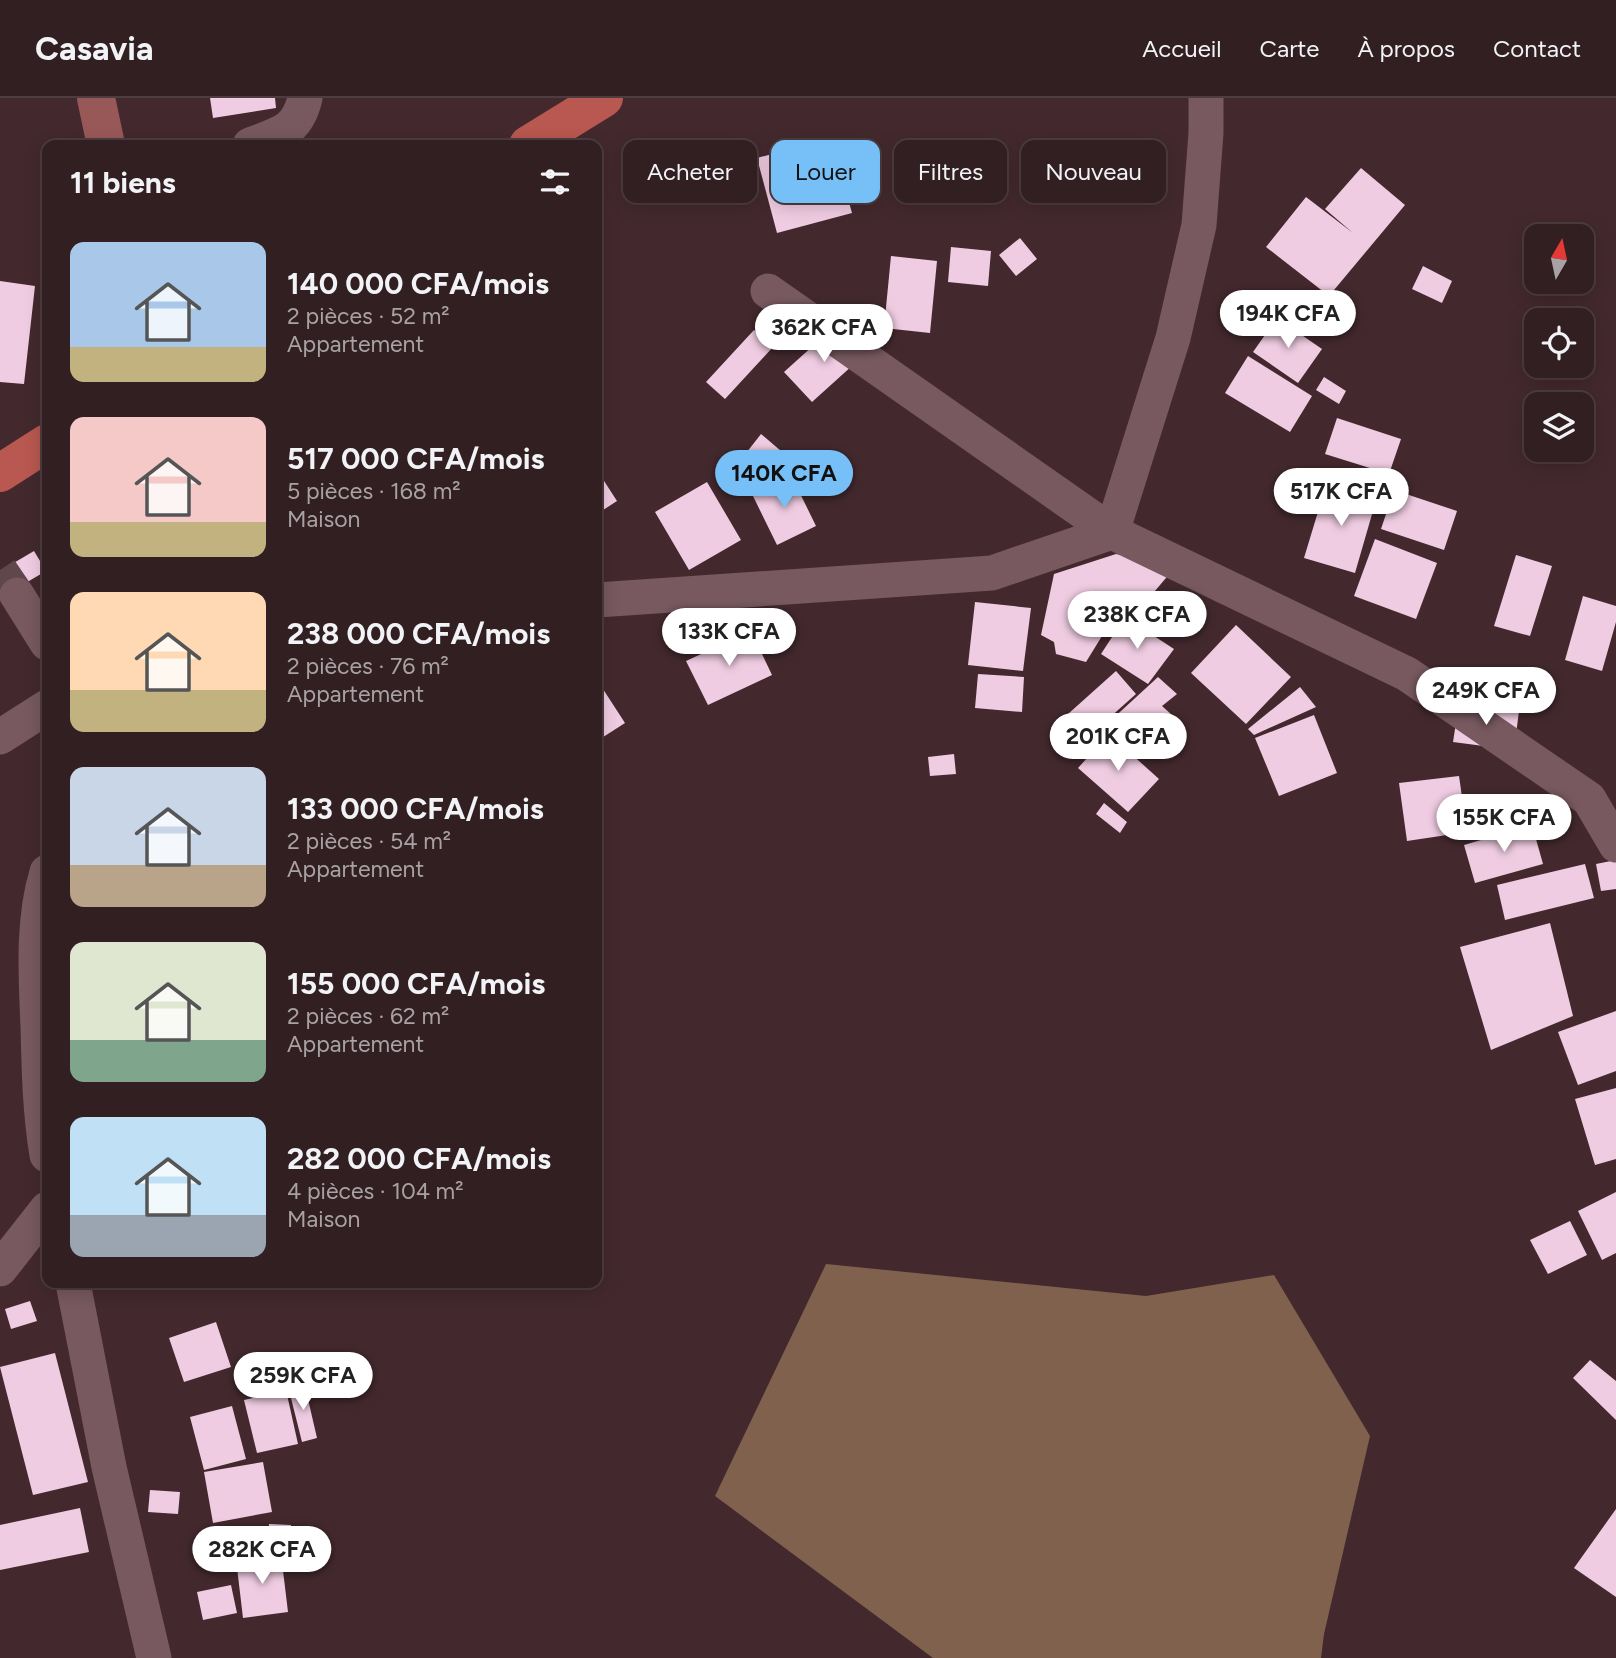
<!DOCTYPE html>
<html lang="fr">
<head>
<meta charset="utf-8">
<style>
	:root { --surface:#321f22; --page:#3d2c2f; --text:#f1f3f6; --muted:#a8a2a5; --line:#4d3d40; --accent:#76c0f7 }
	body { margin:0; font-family:Figtree,sans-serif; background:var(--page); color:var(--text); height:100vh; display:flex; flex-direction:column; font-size:26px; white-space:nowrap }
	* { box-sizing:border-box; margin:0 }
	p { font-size:23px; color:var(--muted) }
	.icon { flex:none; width:38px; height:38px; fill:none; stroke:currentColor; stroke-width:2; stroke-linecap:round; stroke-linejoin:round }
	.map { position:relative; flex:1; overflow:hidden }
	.drawer { position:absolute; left:42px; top:42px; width:560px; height:1148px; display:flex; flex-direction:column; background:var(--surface); border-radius:14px; box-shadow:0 4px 18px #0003,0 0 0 2px var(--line) }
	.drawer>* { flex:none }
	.guide { position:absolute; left:623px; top:42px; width:665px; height:63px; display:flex; gap:14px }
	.needle { width:46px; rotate:9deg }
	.fabs { position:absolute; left:1524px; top:126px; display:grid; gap:14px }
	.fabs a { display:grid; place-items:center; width:70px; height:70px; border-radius:14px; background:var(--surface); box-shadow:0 4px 18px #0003,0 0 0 2px var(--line); font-size:35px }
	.price { position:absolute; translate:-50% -60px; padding:0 16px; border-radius:24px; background:#fff; color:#222; font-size:23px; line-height:46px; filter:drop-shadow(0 2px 4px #0008) }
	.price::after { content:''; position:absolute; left:50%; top:42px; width:21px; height:16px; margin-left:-10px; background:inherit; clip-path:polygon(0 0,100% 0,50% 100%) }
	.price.on { background:var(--accent); color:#111 }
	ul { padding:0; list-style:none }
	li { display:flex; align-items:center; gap:21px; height:175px; padding:0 28px }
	li span { display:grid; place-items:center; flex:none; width:196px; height:140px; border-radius:14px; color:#555 }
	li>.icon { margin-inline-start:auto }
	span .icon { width:84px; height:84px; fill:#fffc; stroke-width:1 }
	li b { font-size:30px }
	h2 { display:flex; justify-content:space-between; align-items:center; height:84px; padding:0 28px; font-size:30px }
	.tag { padding:0 24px; border-radius:14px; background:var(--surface); box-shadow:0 4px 18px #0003,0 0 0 2px var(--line); font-size:24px; line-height:63px }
	.tag.on { background:var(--accent); color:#111 }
	header { display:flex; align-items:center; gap:42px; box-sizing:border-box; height:98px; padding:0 35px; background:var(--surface); border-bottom:2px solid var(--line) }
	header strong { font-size:33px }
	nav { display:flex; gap:38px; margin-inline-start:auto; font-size:24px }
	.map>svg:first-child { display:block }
	.forest { fill:#7f614d }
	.building { fill:#f0cce2 }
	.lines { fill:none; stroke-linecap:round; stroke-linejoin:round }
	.street-tunnel { stroke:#5f474b; stroke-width:35; stroke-dasharray:35 18; stroke-linecap:butt }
	.street { stroke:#77595f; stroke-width:35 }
	.secondary { stroke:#985858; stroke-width:38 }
	.primary { stroke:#b85850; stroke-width:38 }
</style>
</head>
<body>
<header>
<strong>Casavia</strong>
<nav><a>Accueil</a><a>Carte</a><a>À propos</a><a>Contact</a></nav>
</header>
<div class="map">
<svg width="1616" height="1560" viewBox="0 0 1616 1560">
	<rect width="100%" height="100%" fill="#43292e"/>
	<path class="forest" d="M826,1166L1146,1198L1274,1177L1370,1338L1324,1536L1321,1560H933L715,1398Z"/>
	<path class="building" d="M210,0H275L276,10L213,20Z
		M831,40L852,115L777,135L757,60Z
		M1361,70L1405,107L1329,198L1266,149L1306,99L1353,135L1325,111Z
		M1020,140L1037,161L1016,178L999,157Z
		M951,149L991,153L988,188L948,184Z
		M891,158L937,163L930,235L884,230Z
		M1423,168L1452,183L1442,205L1412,191Z
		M0,183L35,188L24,286L0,284Z
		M1277,220L1322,251L1298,285L1253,254Z
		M835,228L863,258L812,304L784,274Z
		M754,232L773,249L725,301L706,284Z
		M1248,258L1312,298L1290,334L1225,295Z
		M1324,279L1346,293L1339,306L1316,292Z
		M1337,320L1401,341L1389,376L1325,356Z
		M761,336L781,353L763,375L743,359Z
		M597,372L617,403L597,416Z
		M1303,373L1321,379L1313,408L1295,403Z
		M791,377L816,428L777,447L752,396Z
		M707,384L741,442L689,472L655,414Z
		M1327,384L1377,399L1355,475L1304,460Z
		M1394,392L1457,413L1444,452L1381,431Z
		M1375,441L1437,465L1416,521L1354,498Z
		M34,453L46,473L0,500V473Z
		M1116,456L1158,465L1171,474L1133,519L1118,512L1086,564L1056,556L1054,544L1041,537L1054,476Z
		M1516,457L1552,468L1530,538L1494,528Z
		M1583,498L1616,508V524L1602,573L1565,562Z
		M975,504L1031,510L1023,573L968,567Z
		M1125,519L1174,551L1148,586L1101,556Z
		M1236,527L1291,579L1246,626L1191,575Z
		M751,533L772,577L708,607L686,563Z
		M1116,573L1136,596L1089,638L1068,616Z
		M978,576L1024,579L1022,614L975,610Z
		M1158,579L1177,596L1162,608L1172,617L1133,651L1108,625Z
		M601,588L625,625L597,643V591Z
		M1300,589L1316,609L1254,637L1248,631Z
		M1459,605L1519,613L1514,652L1453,644Z
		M1314,617L1337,675L1279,698L1255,640Z
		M1109,636L1159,681L1128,714L1078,670Z
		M954,656L956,676L930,678L928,659Z
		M1459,678L1467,734L1407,743L1399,685Z
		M1104,705L1127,724L1120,735L1096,716Z
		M1532,727L1543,766L1475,785L1464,747Z
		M1616,762V791L1601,793L1596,766Z
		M1585,766L1594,800L1505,822L1497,787Z
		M1550,825L1573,918L1491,952L1460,849Z
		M1616,913V973L1578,987L1558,934Z
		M1616,990V1061L1595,1067L1575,1001Z
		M1616,1094V1155L1602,1162L1578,1113Z
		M1570,1123L1587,1157L1548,1176L1530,1142Z
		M30,1203L37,1223L11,1231L5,1211Z
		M216,1224L231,1269L184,1284L169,1240Z
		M55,1255L88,1384L33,1397L0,1269Z
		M1590,1262L1616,1283V1322L1573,1280Z
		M304,1284L317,1340L302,1344L288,1288Z
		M286,1292L298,1346L257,1355L244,1302Z
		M232,1308L246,1361L204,1372L190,1319Z
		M263,1364L272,1414L213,1425L204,1374Z
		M150,1392L180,1394L178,1416L148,1414Z
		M80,1410L89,1454L0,1472V1427Z
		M1616,1411V1499L1574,1470Z
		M269,1426L291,1427L290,1448L268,1447Z
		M281,1456L288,1514L243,1520L236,1461Z
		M231,1487L237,1515L203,1522L197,1494Z"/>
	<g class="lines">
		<path class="street-tunnel" d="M0,472L17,497"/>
		<path class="street" d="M250,47C280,35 297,34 305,0
			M768,193L1112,434L1407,576L1589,701L1616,747
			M17,497L47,545
			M597,502L992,475L1112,434L1173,240L1199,127L1206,35V0
			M0,639L47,609
			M47,774C32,823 36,879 38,929C39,972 40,1015 47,1057
			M0,1171L47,1111
			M73,1185L109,1369L154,1560"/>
		<path class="secondary" d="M96,0L106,47"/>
		<path class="primary" d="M528,47L604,0
			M0,375L47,345"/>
	</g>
</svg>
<div class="fabs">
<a><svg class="needle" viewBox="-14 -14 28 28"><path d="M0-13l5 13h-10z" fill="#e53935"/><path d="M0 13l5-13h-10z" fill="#a8a2a5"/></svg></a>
<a><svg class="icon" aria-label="locate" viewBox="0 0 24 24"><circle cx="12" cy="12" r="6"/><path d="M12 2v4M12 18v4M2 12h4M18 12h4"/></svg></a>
<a><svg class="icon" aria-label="layers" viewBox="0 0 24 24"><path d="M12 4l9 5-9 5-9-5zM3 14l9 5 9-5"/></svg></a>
</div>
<b class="price" style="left:1288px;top:252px">194K CFA</b>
<b class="price" style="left:824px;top:266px">362K CFA</b>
<b class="price on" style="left:784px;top:412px">140K CFA</b>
<b class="price" style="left:1341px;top:430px">517K CFA</b>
<b class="price" style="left:1137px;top:553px">238K CFA</b>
<b class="price" style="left:729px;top:570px">133K CFA</b>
<b class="price" style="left:1486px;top:629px">249K CFA</b>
<b class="price" style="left:1118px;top:675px">201K CFA</b>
<b class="price" style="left:1504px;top:756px">155K CFA</b>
<b class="price" style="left:303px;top:1314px">259K CFA</b>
<b class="price" style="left:262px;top:1488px">282K CFA</b>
<div class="guide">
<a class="tag">Acheter</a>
<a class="tag on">Louer</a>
<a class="tag">Filtres</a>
<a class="tag">Nouveau</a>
</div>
<section class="drawer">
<h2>11 biens<svg class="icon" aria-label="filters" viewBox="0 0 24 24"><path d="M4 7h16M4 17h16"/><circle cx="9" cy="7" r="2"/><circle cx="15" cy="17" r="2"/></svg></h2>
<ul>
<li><span style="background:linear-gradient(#a9c7e8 75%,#c2b280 0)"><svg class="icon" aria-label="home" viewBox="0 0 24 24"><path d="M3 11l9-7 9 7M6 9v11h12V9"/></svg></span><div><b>140 000 CFA/mois</b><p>2 pièces · 52 m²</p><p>Appartement</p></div></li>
<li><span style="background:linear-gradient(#f6c9c9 75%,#c2b280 0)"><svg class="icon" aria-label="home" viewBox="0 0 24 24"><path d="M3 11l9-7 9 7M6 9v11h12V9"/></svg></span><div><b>517 000 CFA/mois</b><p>5 pièces · 168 m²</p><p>Maison</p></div></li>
<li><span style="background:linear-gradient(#ffd9b3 70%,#c2b280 0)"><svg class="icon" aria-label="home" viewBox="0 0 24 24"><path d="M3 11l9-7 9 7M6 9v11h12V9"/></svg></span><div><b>238 000 CFA/mois</b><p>2 pièces · 76 m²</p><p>Appartement</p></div></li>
<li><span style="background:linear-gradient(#c9d6e8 70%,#b9a48a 0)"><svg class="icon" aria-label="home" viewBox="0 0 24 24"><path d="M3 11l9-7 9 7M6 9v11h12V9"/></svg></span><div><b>133 000 CFA/mois</b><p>2 pièces · 54 m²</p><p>Appartement</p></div></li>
<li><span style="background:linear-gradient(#dfe7d0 70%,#7fa58c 0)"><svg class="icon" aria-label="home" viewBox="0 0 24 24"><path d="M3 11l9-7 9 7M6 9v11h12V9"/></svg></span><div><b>155 000 CFA/mois</b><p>2 pièces · 62 m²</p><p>Appartement</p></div></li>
<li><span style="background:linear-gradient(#bfe0f5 70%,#9aa5b1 0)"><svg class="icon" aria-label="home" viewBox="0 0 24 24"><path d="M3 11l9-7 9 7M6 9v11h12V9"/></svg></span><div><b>282 000 CFA/mois</b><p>4 pièces · 104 m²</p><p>Maison</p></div></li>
</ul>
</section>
</div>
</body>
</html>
